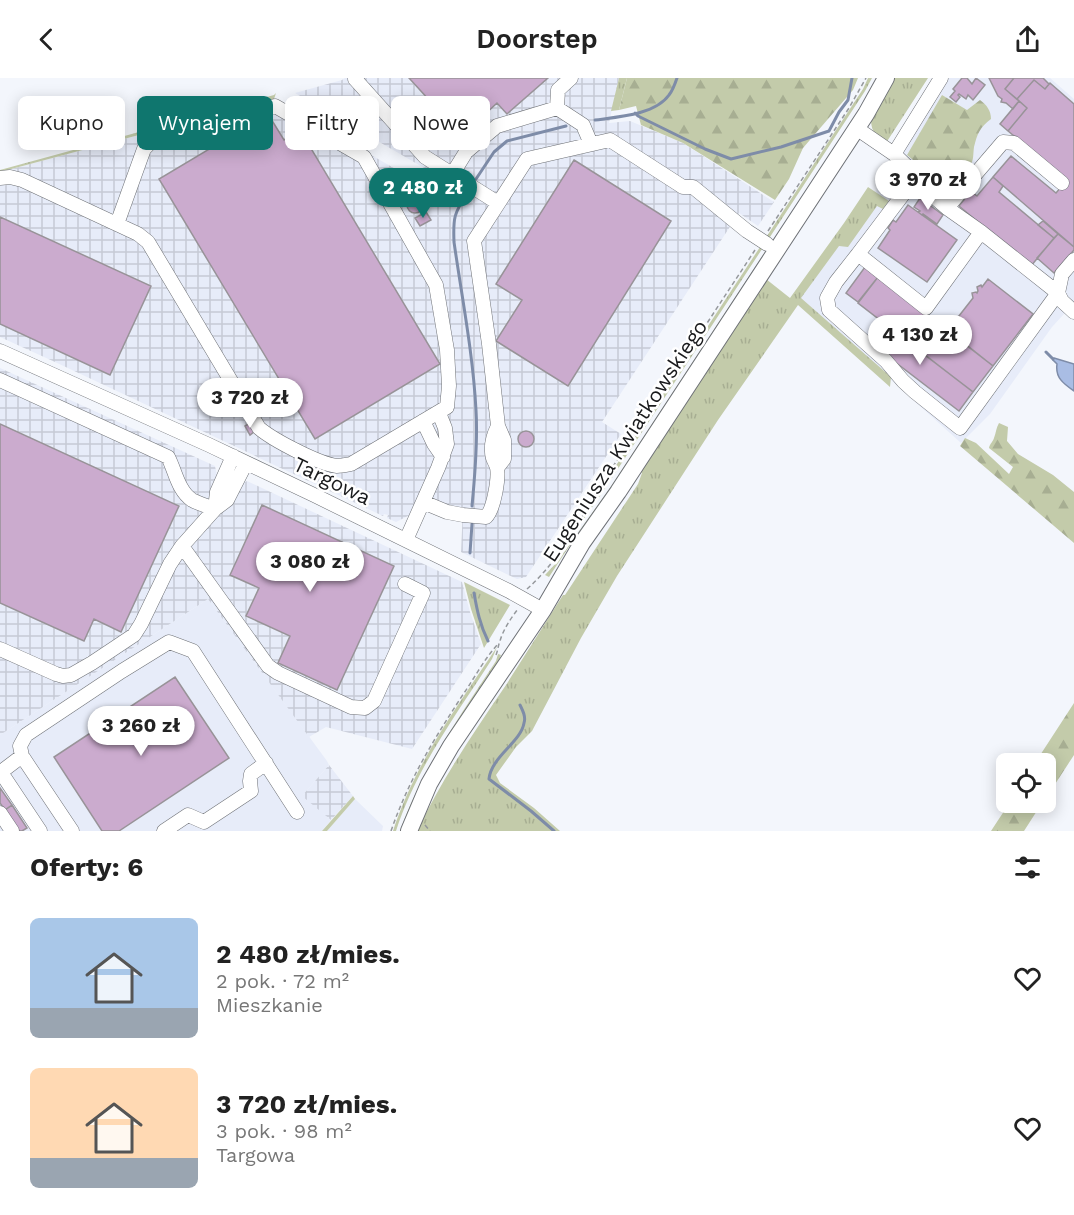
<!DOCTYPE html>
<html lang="pl">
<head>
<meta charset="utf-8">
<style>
	:root { --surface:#fff; --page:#f6f6f6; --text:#222; --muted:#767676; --accent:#0f766e }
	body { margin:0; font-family:"Work Sans",sans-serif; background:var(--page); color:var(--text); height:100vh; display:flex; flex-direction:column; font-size:22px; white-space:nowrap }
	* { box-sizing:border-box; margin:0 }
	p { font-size:20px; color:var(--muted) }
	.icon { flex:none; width:33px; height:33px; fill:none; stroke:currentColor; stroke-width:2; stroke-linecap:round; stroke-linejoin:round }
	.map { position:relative; height:753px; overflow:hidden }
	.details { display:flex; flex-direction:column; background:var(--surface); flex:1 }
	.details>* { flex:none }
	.guide { position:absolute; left:18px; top:18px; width:600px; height:54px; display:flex; gap:12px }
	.controls { position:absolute; left:996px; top:675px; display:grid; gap:12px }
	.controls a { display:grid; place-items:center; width:60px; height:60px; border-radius:9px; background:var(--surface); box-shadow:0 3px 15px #0003; font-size:30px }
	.price { position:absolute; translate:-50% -51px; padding:0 14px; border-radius:21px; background:#fff; color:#222; font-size:20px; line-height:39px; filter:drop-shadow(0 2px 3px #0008) }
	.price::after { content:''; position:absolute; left:50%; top:36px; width:18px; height:14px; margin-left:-9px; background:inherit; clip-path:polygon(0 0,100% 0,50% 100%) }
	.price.on { background:var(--accent); color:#fff }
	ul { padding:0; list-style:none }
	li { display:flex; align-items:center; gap:18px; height:150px; padding:0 30px }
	li span { display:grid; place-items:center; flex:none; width:168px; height:120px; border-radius:9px; color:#555 }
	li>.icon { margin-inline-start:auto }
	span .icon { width:72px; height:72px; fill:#fffc; stroke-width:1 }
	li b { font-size:26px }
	h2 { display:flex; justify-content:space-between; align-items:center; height:72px; padding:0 30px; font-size:26px }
	.pill { padding:0 21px; border-radius:9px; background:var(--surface); box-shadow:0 3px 15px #0003; font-size:21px; line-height:54px }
	.pill.on { background:var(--accent); color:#fff }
	header { display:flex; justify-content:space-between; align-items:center; height:78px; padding:0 30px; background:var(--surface); font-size:27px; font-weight:600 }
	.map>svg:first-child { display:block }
	.built { fill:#e7ecf9 }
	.industrial { fill:url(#industrial-grid) }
	.grass { fill:url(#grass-tufts) }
	.forest { fill:url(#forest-firs) }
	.water { fill:#a9bde4; stroke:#7e8ca8; stroke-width:1.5 }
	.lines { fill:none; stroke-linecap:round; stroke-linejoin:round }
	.stream { stroke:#7e8ca8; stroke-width:3 }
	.building { fill:#cbabce; stroke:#989398; stroke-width:1.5 }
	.minor-casing { stroke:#6e7176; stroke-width:15 }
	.major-casing { stroke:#6e7176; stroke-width:18 }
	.path { stroke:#95989c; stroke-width:1.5; stroke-dasharray:4.5 3; stroke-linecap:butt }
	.minor { stroke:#fff; stroke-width:14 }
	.major { stroke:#fff; stroke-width:16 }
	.labels { text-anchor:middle; stroke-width:5; stroke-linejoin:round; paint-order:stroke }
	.street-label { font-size:21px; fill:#191a1c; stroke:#fff }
</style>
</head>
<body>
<header><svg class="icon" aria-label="back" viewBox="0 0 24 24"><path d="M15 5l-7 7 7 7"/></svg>Doorstep<svg class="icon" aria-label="share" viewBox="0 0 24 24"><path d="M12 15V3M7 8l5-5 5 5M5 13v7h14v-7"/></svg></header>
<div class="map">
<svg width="1074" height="753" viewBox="0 0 1074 753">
	<defs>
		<pattern id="industrial-grid" width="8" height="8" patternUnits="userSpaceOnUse" patternTransform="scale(1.5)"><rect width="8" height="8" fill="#e7ecf9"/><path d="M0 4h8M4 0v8" fill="none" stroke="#c6cad5"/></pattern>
		<pattern id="grass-tufts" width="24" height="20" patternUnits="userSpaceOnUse" patternTransform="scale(1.5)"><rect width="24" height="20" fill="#c3cbaa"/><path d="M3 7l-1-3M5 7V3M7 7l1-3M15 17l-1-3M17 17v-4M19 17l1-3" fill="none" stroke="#a7ae92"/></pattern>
		<pattern id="forest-firs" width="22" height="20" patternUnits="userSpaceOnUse" patternTransform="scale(1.5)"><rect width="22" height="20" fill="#c3cbaa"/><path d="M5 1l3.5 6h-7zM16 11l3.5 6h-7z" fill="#a7ae92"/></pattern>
	</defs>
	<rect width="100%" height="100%" fill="#f3f6fc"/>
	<path class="built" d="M949,0H1050L1074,21V225L1052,249L990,336L961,365L800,220L891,92Z
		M208,521L327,683L329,687L303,717L331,742L322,753H0V657Z
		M355,721L383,748L382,753H327Z"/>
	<path class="industrial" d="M345,0H619L609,45L630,43L683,65L774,124L758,148L739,135L602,344L621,356L526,499L517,501L461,474L463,429H454L420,415L410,437L396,444L387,440L388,437L384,436L383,438L55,284L0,259V94L274,21L444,119L450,105L295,15L342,2Z
		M0,290L215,388L217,398L237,408L247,403L462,504L470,534L481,566L412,671L326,649L309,659L208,521L0,657Z
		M329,687L353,718L331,742L302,718Z"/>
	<path class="grass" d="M619,0H627L619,32L611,33Z
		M868,0H872L865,13L768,162L765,161L836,52L863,11Z
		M892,0H928L886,65C876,56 872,56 871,43Z
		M276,15L274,21L0,94V92L274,17Z
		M940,103L954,105L958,109L949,119L937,108Z
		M868,109L889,123L883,131L877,128L848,169L839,168L801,220L891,299L890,309L798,227L718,342L617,498L581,560L532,653L516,669L496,697L500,705L534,730L560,753H417C442,701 474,654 506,607C525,577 544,547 563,517H565L638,406L642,395L639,393L766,201L790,220L844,145Z
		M762,166L764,168L606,409L584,441L583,440L603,411L613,392Z
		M765,174V179L617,404L576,458L549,499L545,497L557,484L610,410Z
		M464,504L510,527L484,570L471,531Z
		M497,569L492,581C457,636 416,690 396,753H393C415,685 458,627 497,569Z
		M498,576L501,577L496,589L404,753H400C422,691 460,638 496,583Z
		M353,718L355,721L327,753H322Z"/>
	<path class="forest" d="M627,0H858L853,12L803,70L789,101L775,122L683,65L641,47L636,28L619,32Z
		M942,17L967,32L980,22C987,27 991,33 991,41C980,49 977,56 974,69C973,76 974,82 970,88L919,83L918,86L907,77Z
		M999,345L1008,349L1007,363L1018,376L1053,397L1074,414V465L960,368L965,360L976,365L1009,396L1013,389L989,370C990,365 993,364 994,360C996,355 996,350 999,345Z
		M1074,625V677L1046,720V686L1035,685Z
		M1010,724L1042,725L1024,753H991Z"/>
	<path class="water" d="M1054,280L1074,286V313C1064,306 1055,300 1057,286L1053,282Z"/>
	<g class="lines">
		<path class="stream" d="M635,35L638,38L705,71L731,81L781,69L829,53L839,34L848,22L852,0
			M595,42C617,39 655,37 669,17C673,12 675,6 677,0
			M476,101L494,74L507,63L566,48
			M467,116C454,135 453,140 454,164C462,220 473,276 476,332C478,364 475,397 472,428
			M1046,274L1053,281
			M470,475L472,446
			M474,515C477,532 480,547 488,563
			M520,627C523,633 526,639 524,645C521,664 491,679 489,701L531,733L554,753"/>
	</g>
	<path class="building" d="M409,0H548L507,36L497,25L462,58Z
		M962,0H967L972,6L976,0L985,7L973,22L968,17L966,21L959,16L958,17L960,19L956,24L950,19L955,13L953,11Z
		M989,0H1014L1005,11L1019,23L1013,31L1006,25L1001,24L1002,21L998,18Z
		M1014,0H1043L1049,6L1045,11L1034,2L1017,21L1005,11Z
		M1034,2L1045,11L1050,5L1074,26V169L993,99L1011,78L1056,115L1067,102L1008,53L1027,30L1017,21Z
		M1019,23L1027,30L1008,53L1000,46Z
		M268,36L284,62L300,52L440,286L315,361L159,101Z
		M574,82L671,143L568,308L496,263L522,222L496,206Z
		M898,96L903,99L904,101L900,106L894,101Z
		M993,99L1003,108L999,114L1054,160L1031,188L959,128L971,113L977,118Z
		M407 127a8 8 0 1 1 16 0a8 8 0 1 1-16 0Z
		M920,120L943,137L937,146L923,136L922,137L918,134L920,133L914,129Z
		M908,127L957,162L927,204L878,170L890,152L888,150L893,142L896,144Z
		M426,134L431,142L420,148L415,140Z
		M0,139L151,208L110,297L0,246Z
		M1043,143L1058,156L1054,160L1038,147Z
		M1058,156L1074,169V172L1054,195L1037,180Z
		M865,189L878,199L858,224L846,215Z
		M878,199L993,288L973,314L858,225Z
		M988,201L1033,236L993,288L948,252L973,220L972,215L976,214L977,215L978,213L977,209L981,207L982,209Z
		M883,245L973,314L959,333L869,264L868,259L871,255L874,257L872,254L875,250L878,252Z
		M250,345L255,353L250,357L245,348Z
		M0,346L179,428L121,554L94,541L84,563L0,525Z
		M518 361a8 8 0 1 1 16 0a8 8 0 1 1-16 0Z
		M262,427L394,488L337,612L278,585L290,558L246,538L259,510L230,497Z
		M175,599L229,680L119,753H102L54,679Z
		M0,710L12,727L5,732L0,725Z
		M12,727L27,750L22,753H19L5,732Z"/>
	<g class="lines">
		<g class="minor-casing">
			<path id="minor" d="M357,0L355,1L425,79L498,125
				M557,30L558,12L571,0
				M856,50L894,76L917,98L973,99L1003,64L1014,65L1062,105
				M894,76L941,0
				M453,95L466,74L497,48L557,30L583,47L591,66
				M973,99L947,130L981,154L1058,215L1062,223L1074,234
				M0,100L10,99L22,102L138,156L148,164L259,350C273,362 319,386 337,388C342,388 346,387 351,386L447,329L449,308L447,272L436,207L364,79L275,28L154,61L144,71L117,146
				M947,130L927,113L917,98L858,176L926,230L981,154
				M858,176L836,204L827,220L829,232L886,283L903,303L915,314L960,350L1058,215L1062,196L1074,182
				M0,273L209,367L314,417L509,513L543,532
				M0,302L168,379C175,392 178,413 192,422C199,426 208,428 215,431
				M423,343L434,366L443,379
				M497,390L504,381V362L498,348L489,266L474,163L527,81L610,62L683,109H693L747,153L767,166
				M423,424L447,434L463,437L486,439C494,431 499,400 497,389C496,386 494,383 493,380C490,369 493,358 498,348
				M215,431L217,414L233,378
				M406,462L438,390L447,366L445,350L439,335
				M182,468L268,588L278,595L351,629L365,630L374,623L423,515L405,506
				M0,571L56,596L63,598L71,597L92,585L134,557L141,546L170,486L182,468L215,431L227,422L246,385
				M22,678L72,753
				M0,693L40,753
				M1,694L22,678L20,668L26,657L122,593L169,564L193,573L297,734
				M0,735L12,753
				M164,753L188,737L204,744L251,713L250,703L251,696L266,685"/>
		</g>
		<g class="major-casing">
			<path id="major" d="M409,753L429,706L451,668L543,532L582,465L618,414L866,36L886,0"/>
		</g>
		<path class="path" d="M768,153L849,30L866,0
			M527,511C550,491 567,464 582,439C592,422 604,409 612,390L755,172
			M496,577C498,572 498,568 500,563C503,552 511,540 518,531
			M425,747L430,753
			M391,753C409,701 434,661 464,615C475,599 485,580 498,566"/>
		<use href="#minor" class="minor"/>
		<use href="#major" class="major"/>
	</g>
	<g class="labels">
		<g class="street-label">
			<text transform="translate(625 363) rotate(-57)" y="7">Eugeniusza Kwiatkowskiego</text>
			<text transform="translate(332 403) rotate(26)" y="7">Targowa</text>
		</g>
	</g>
</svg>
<div class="controls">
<a><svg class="icon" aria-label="locate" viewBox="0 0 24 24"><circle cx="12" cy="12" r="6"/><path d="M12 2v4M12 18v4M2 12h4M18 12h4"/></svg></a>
</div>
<b class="price" style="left:928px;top:133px">3 970 zł</b>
<b class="price on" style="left:423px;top:141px">2 480 zł</b>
<b class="price" style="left:920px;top:288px">4 130 zł</b>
<b class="price" style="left:250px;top:351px">3 720 zł</b>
<b class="price" style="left:310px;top:515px">3 080 zł</b>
<b class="price" style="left:141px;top:679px">3 260 zł</b>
<div class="guide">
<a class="pill">Kupno</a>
<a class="pill on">Wynajem</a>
<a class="pill">Filtry</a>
<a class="pill">Nowe</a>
</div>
</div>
<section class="details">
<h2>Oferty: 6<svg class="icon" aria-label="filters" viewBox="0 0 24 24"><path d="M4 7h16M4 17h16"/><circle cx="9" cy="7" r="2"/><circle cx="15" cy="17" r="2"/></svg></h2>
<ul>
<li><span style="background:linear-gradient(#a9c7e8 75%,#9aa5b1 0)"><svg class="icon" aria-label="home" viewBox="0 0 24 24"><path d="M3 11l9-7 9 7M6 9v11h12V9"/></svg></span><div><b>2 480 zł/mies.</b><p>2 pok. · 72 m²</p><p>Mieszkanie</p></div><svg class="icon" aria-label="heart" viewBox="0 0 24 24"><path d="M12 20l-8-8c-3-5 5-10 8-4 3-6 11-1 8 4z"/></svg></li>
<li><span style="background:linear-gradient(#ffd9b3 75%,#9aa5b1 0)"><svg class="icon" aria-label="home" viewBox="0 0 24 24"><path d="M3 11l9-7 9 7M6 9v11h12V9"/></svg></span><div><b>3 720 zł/mies.</b><p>3 pok. · 98 m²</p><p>Targowa</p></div><svg class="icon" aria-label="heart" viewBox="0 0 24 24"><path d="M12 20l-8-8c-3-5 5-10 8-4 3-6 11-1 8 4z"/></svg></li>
</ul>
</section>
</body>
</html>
